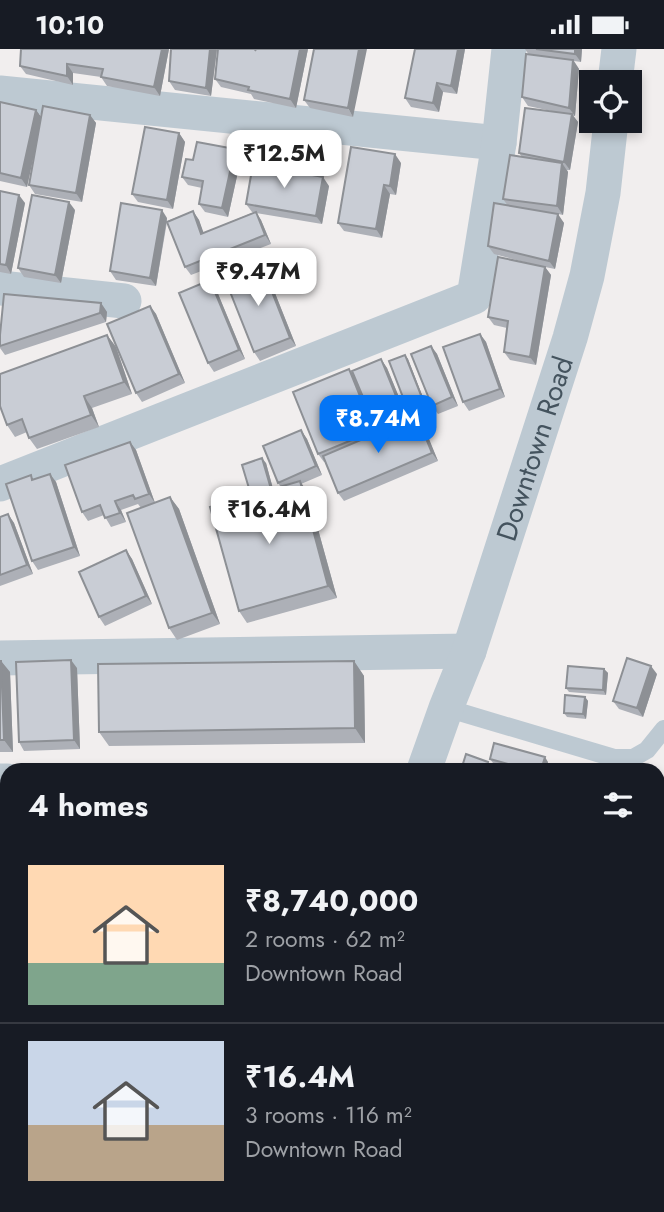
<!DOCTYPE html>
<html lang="en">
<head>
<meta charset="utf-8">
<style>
	:root { --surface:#171b24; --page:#20242c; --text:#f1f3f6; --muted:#9ea1a6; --line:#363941; --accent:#0475f5 }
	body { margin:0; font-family:Jost,sans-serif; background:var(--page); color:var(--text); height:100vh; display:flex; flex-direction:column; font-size:26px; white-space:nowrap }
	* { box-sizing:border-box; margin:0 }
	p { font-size:23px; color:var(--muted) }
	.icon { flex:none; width:38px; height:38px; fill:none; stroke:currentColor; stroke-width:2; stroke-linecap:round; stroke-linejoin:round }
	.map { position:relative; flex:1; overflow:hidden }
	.panel { position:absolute; left:0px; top:714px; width:665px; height:450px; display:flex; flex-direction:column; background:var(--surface); border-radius:21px 21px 0 0; box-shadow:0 4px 10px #0003 }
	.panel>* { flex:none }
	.controls { position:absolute; left:579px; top:21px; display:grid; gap:14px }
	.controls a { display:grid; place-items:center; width:63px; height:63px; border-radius:0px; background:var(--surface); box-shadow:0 4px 10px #0003; font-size:35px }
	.price { position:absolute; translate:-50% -60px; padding:0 16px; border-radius:14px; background:#fff; color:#222; font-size:23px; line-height:46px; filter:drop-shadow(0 2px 4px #0008) }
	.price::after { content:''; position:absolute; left:50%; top:42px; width:21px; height:16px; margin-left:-10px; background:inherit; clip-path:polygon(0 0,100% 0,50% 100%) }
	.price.on { background:var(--accent); color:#fff }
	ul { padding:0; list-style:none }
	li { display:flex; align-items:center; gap:21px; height:175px; padding:0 28px }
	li+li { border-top:2px solid var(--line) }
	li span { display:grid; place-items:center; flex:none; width:196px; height:140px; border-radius:0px; color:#555 }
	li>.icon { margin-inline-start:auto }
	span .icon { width:84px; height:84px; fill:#fffc; stroke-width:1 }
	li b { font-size:30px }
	h2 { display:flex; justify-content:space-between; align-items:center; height:84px; padding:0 28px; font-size:30px }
	.status { display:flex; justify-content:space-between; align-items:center; height:49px; padding:0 35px; background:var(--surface); direction:ltr }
	.status svg { height:19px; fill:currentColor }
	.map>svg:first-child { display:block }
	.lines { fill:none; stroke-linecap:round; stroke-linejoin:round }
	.service { stroke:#bdc9d2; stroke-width:18 }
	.minor { stroke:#bdc9d2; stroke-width:35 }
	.wall { fill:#adb0b7 }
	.shaded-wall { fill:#8d9095 }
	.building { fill:#c9cdd5; stroke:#8d9095; stroke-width:2 }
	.labels { text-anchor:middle; stroke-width:5; stroke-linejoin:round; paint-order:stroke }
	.street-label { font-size:28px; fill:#44535e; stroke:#fff }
</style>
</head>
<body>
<div class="status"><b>10:10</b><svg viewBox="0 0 49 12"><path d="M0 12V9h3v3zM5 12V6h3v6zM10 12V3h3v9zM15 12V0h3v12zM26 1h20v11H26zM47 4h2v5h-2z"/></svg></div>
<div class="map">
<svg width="664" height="1163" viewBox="0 0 664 1163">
	<rect width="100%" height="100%" fill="#f1eeee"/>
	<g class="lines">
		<path class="service" d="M446,659L614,709H633L647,701L664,680"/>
		<g class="minor">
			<path d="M615,33L619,0"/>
			<path d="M0,44L499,94"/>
			<path d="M0,239L124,252"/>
			<path d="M0,435L474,248L499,94L509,0"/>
			<path d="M0,609L469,602"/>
			<path id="s1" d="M424,721L446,659L469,602L570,289L587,227L603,144L611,72"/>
			<path d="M0,732H7"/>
			<path d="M658,1030L664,1032"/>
			<path d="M0,1146H7"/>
		</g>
	</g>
	<path class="wall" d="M169,0L160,47L107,37L101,28L73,24V36L26,25L20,17Z
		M217,0L211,47L175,41L169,32Z
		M308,0L296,59L254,50L251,45L221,38L215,30Z
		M314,0L353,68L310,59L304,51Z
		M465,0L457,45L443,43L439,63L411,58L405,49Z
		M525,0H582L581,13L574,12L579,20L575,67H573L578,73L570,121H567L568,123L563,166L554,164L564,174L555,220L545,218L551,226L536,316L510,311L504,303L507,279L494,276L488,268L539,217L494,205L488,197L508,157L503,150L522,108L519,104L556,63L528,57L522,48L529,6Z
		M0,53L36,61L41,68L90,66L96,74L82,153L35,145L29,136L38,86L27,138L0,132Z
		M179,84L185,93L173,160L138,153L132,145Z
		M235,100L241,109L228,168L205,163L199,155L202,139L188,136L182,128L193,111Z
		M401,114L396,146L390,145L382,189L344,182L338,174Z
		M329,137L322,175L256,164L261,171L271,195L191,226L185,218L167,173L156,237L116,231L110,222L167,169V172L193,162L199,171L203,184L254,163H252L246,155Z
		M0,142L25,154L11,225L0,223Z
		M75,161L61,234L24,228L18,219Z
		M267,224L296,297L260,312L254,303Z
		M216,240L245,310L214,323L208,314Z
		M101,254L107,263L106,273L5,306L0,299V286Z
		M150,257L156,265L185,334L142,353L136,344Z
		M480,285L486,293L505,348L469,362L463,353Z
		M107,286L116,298L132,345L92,359L99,378L37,400L29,389L27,383L15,388L7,376Z
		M431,297L437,305L458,357L438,365L432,357Z
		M405,306L408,310L431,369L421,373L438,412L344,452L338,444L325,413H324L318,405L349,320L355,329L377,384L379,383L376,379L381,310L387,319L408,370L411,369Z
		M301,381L307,390L322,426L301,435L308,444L337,549L247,574L239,562L251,446L266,414L273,440L281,438L278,434Z
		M130,393L136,401L155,454L170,448L179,460L220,575L177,591L169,579L141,459L138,455L121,461L126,473L111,478L104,466L88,472L82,463Z
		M50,425L56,433L80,507L38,521L32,512L31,426L33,430Z
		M8,465L14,474L33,525L0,537V468Z
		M126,501L132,510L152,555L105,577L99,568Z
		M0,612H1L10,623L13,703H0Z
		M354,612L364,627L365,694L109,697L99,683Z
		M77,619L80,700L24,702L19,693Z
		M604,620L608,624L606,646L569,643L566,639Z
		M657,625L643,668L619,660L613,652Z
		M585,648L588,652L586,670L567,668L564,664Z
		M490,710L548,713L546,721H517L493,714Z
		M664,755V782L658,779V767Z
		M0,941H7V1038L0,1039Z"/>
	<path class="shaded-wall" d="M162,0H169L160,47L154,38Z
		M210,0H217L211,47L206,39Z
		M300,0H308L296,59L290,50Z
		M359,0H367L353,68L348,59Z
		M458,0H465L457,45L451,37Z
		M575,0H582L581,13L575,5Z
		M573,11L579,20L575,67L569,59Z
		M67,15L73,24V36L67,27Z
		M437,34L443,43L439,63L433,54Z
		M36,61L42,69L27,138L21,129Z
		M572,65L578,73L570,121L564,113Z
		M90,66L96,74L82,153L76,144Z
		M179,84L185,93L173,160L167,151Z
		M235,100L241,109L228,168L222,159Z
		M395,105L401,114L396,146L390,137Z
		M562,114L568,123L563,166L557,157Z
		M323,128L329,137L322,175L316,167Z
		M384,136L390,145L382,189L376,180Z
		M19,146L25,154L11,225L6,216Z
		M69,153L75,161L61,234L55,226Z
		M162,161L167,169L156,237L150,229Z
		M193,162L199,171L207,193L201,185Z
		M256,163L261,171L271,195L265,186Z
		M558,165L564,174L555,220L549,212Z
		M261,215L267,224L296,297L290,289Z
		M545,218L551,226L536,316L530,308Z
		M210,231L216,240L245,310L239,301Z
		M101,254L107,263L106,273L100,264Z
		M150,257L156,265L185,334L179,325Z
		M480,285L486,293L505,348L500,340Z
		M107,286L116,298L132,345L124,333Z
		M431,297L437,305L458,357L452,348Z
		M405,306L408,310L431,369L428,364Z
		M381,310L387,319L410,375L404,367Z
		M349,320L355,329L380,391L374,382Z
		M84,347L92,359L99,378L91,366Z
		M417,367L423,375L438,412L432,404Z
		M301,381L307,390L322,426L316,417Z
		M130,393L136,401L155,454L149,445Z
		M262,409L266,414L275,447L272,443Z
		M50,425L56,433L80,507L74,498Z
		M300,432L308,444L337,549L328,537Z
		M170,448L179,460L220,575L212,564Z
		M115,452L121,461L126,473L120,464Z
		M8,465L14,474L33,525L27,516Z
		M126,501L132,510L152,555L146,547Z
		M71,611L77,619L80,700L74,691Z
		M1,612L10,623L13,703L4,691Z
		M354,612L364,627L365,694L355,679Z
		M651,617L657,625L643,668L637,659Z
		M604,620L608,624L606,646L603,641Z
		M585,648L588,652L586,670L583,665Z
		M545,708L548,713L546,721H541Z
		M488,713L492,718L491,721H486Z
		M78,1157H79L83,1163H78Z
		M161,1157H167V1163H162Z
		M226,1157H231L232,1163H226Z
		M288,1157H293L294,1163H288Z"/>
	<path class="building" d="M21,0H162L154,38L101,28L103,20L67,15V27L20,17Z
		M171,0H210L206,39L169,32Z
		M218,0H256L255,2L256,0H300L290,50L248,41L249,38L215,30Z
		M314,0H359L348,59L304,51Z
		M415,0H458L451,37L437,34L433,54L405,49Z
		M536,0H575V5Z
		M526,5L573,11L569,59L522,48Z
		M0,53L36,61L21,129L0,124Z
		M43,57L90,66L76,144L29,136Z
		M525,59L572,65L564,113L519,104Z
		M145,78L179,84L167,151L132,145Z
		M197,93L235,100L222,159L199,155L203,132L182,128L186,110L193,111Z
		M351,98L395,105L390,137L384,136L376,180L338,174Z
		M510,106L562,114L557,157L503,150Z
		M253,115L323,128L316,167L246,155Z
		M0,142L19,146L6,216L0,215Z
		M32,146L69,153L55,226L18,219Z
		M121,154L162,161L150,229L110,222Z
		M494,154L558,165L549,212L488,197Z
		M193,162L201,185L256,163L265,186L185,218L167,173Z
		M498,208L545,218L530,308L504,303L508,272L488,268Z
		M261,215L290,289L254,303L225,230Z
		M210,231L239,301L208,314L179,244Z
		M4,245L101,254L100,264L0,297V286Z
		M150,257L179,325L136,344L107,275Z
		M480,285L500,340L463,353L443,298Z
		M107,286L124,333L84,347L91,366L29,389L22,370L7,376L0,357V325Z
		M431,297L452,348L432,357L411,305Z
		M405,306L428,364L418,369L417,367L411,369L389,312Z
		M381,310L404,367L376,379L352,322Z
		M349,320L374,382L318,405L293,343Z
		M417,367L432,404L338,444L323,407Z
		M301,381L316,417L278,434L263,397Z
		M130,393L149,445L135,450L133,446L115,452L120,464L105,469L100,456L82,463L65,416Z
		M262,409L271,440L251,446L242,416Z
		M50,425L74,498L32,512L6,435L31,426L32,431Z
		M300,432L328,537L239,562L210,458Z
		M170,448L212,564L169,579L127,464Z
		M8,465L27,516L0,526V468Z
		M126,501L146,547L99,568L79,523Z
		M627,609L651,617L637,659L613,652Z
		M71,611L74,691L19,693L16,613Z
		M0,612H1L4,691H0Z
		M354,612L355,679L99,683L98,615Z
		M568,617L604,620L603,641L566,639Z
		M565,646L585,648L583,665L564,664Z
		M494,694L545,708L541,721H530L490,710Z
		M466,705L488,713L486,721H461Z
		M662,754L664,755V778L658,777V767Z
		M0,941H7V1026H0Z
		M48,1157H78V1163H49Z
		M113,1157H161L162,1163H114Z
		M182,1157H226V1163H183Z
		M231,1157H288V1163H232Z"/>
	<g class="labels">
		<g class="street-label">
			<text dy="10" stroke="none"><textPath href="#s1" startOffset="340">Downtown Road</textPath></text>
		</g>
	</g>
</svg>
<div class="controls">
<a><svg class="icon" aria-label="locate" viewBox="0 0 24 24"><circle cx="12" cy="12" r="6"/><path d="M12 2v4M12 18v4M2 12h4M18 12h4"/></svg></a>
</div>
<b class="price" style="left:284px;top:141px">₹12.5M</b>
<b class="price" style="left:258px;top:259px">₹9.47M</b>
<b class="price on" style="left:378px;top:406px">₹8.74M</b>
<b class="price" style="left:269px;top:497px">₹16.4M</b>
<section class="panel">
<h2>4 homes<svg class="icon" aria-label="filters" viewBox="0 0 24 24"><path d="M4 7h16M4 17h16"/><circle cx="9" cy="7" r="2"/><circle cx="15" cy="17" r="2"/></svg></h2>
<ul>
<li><span style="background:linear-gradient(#ffd9b3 70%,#7fa58c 0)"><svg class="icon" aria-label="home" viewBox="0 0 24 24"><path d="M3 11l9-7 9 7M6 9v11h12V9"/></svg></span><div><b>₹8,740,000</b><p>2 rooms · 62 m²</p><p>Downtown Road</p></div></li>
<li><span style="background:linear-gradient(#c9d6e8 60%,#b9a48a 0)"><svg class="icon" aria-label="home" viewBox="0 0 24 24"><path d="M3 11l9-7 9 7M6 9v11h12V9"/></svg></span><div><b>₹16.4M</b><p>3 rooms · 116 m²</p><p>Downtown Road</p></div></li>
</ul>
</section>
</div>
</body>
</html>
